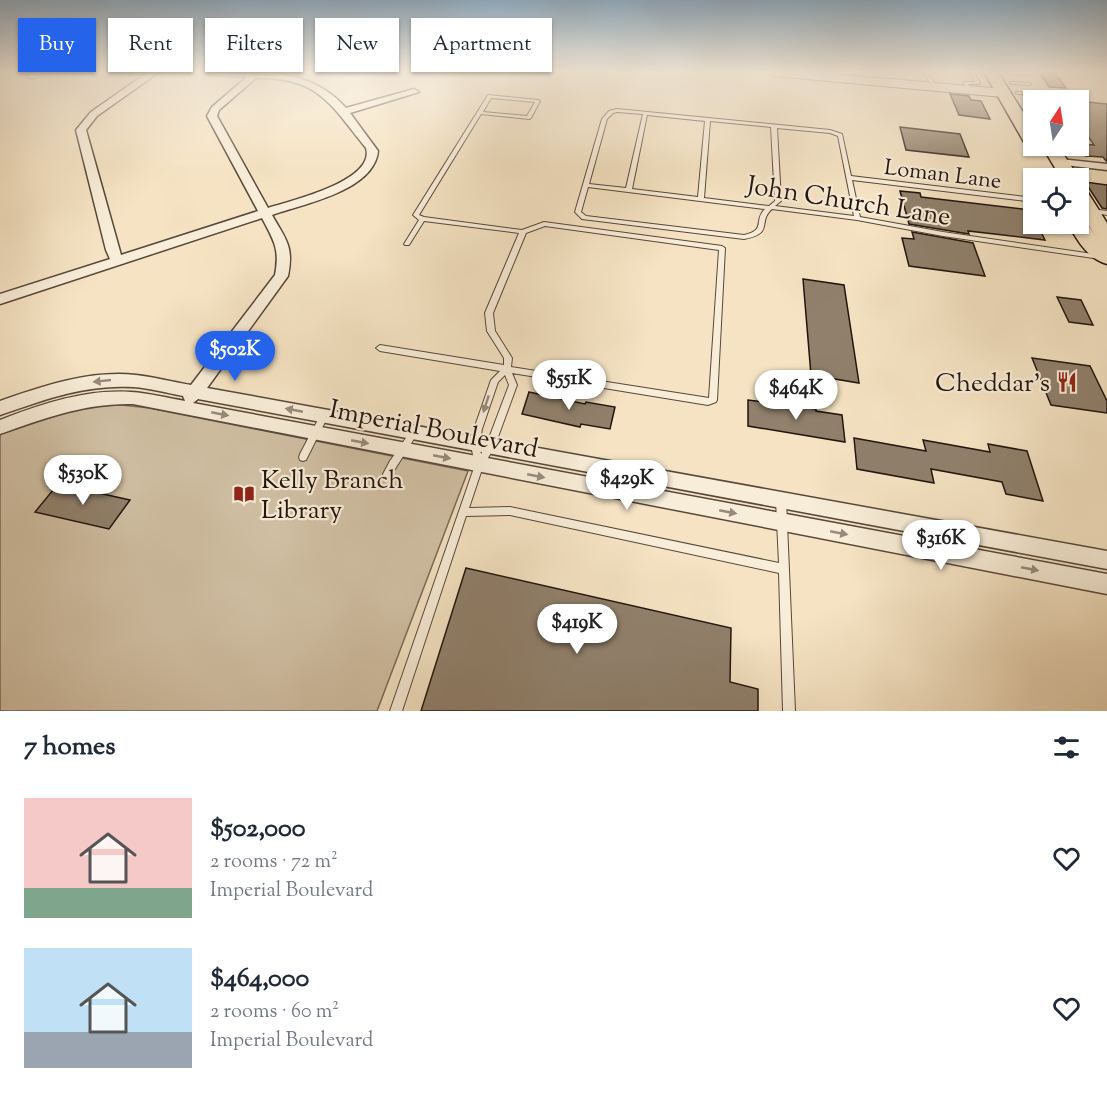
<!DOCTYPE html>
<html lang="en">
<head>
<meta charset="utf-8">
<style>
	:root { --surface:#fff; --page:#f2f2f3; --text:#1f2937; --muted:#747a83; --accent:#2563eb }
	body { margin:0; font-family:"Sorts Mill Goudy",serif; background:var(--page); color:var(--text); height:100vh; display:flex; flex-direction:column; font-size:22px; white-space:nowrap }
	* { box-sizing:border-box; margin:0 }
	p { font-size:20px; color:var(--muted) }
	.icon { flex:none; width:33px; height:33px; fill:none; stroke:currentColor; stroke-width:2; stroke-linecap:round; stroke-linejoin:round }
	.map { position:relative; height:711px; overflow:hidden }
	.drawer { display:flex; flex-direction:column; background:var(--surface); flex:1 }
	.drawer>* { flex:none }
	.guide { position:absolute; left:18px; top:18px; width:600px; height:54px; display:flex; gap:12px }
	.needle { width:39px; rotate:12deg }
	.controls { position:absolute; left:1023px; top:90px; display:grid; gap:12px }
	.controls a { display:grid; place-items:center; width:66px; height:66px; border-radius:0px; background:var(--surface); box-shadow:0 2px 4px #0004; font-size:30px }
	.price { position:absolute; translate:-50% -51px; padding:0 14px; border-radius:21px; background:#fff; color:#222; font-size:20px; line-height:39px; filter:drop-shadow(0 2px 3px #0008) }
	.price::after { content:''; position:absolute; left:50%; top:36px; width:18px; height:14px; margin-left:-9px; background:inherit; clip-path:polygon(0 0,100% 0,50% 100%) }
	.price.current { background:var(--accent); color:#fff }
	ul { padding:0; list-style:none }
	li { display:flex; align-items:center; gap:18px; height:150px; padding:0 24px }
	li span { display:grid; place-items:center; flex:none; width:168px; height:120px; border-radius:0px; color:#555 }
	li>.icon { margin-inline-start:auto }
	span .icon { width:72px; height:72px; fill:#fffc; stroke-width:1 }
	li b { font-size:26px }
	h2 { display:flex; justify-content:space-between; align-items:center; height:72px; padding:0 24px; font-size:26px }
	.tag { padding:0 21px; border-radius:0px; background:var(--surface); box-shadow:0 2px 4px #0004; font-size:21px; line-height:54px }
	.tag.current { background:var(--accent); color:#fff }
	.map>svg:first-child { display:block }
	.green { fill:#d1c0a4; stroke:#7a6a59; stroke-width:1.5 }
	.building { fill:#90806c; stroke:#22140e; stroke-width:1.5 }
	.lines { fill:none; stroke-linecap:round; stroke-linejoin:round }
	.service-casing { stroke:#57483b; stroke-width:2 }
	.minor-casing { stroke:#57483b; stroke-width:3 }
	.tertiary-casing { stroke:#57483b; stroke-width:2 }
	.primary-casing { stroke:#22140e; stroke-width:3 }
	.service { fill:#f8edd8; fill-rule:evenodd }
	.minor { fill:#f8edd8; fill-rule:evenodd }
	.tertiary { fill:#f8edd8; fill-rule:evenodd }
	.primary { fill:#f5e3c3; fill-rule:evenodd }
	.oneway { fill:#988b7d }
	.labels { text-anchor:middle; stroke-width:4.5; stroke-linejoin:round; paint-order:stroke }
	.far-street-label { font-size:22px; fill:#22140e; stroke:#f8edd8 }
	.street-label { font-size:26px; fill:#22140e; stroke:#f8edd8 }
	.poi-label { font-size:26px; fill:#22140e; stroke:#f8edd8; text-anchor:end }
</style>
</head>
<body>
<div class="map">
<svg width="1107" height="711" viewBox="0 0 1107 711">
	<rect width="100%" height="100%" fill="#f5e3c3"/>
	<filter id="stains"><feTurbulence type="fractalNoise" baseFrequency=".00333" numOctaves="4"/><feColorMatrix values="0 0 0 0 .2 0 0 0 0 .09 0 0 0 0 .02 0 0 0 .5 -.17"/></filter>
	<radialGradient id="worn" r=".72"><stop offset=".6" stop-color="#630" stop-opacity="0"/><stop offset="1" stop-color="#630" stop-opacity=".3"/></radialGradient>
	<path class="green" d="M113,404L149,408L468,471L377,711H0V434L66,410Z"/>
	<path class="building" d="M1039,72H1054L1066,88L1049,87Z
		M950,94L969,96L971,100L981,101L990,119L959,115Z
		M1078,101L1107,104V162L1103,157L1086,156L1067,146H1078V143L1094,145L1078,122Z
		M900,127L960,134L969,157L906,150Z
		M1085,182L1107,185V209L1102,208Z
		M900,191L920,193L921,197L1030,210L1034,224H1037L1045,240L968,231L969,234L909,224Z
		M912,232L973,243L985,276L909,266L902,238L914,239Z
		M803,279L844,285L859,383L811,375Z
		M1057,297L1081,300L1093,325L1069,322Z
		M1032,358L1090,366L1107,401V413L1051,405Z
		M529,392L585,404L586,402L615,407L610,429L581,424L580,427L522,414Z
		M748,400L816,409V411L842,415L845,442L748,426Z
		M854,438L926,451L923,440L990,452L988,444L1027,451L1043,501L1006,494L1002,482L931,469L934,483L857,469Z
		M58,484L130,500L109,529L35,512Z
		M466,568L731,628L730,682L758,689V711H421Z"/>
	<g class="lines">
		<g class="service-casing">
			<path id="service" d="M923,72H927L937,87V88H933Z
				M970,72H974L980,83L978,84H968L971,90L969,91H967L963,83L965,82H975Z
				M1004,72H1018L1029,74L1027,75L1006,73Z
				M1010,82L1029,83L1031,84L1029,85L1012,84H1010Z
				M1016,92L1043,94L1045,95L1043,96L1018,94L1016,93Z
				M488,95L538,100L540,101L531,118L529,119L481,114L419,215L424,217L522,230L544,222L722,246L725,248L717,400L716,402L708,405L512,373L517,385L494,448L483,466L469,508L510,507L779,563L776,500L778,497L781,496L784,497L786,500L795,711H783L779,573L510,515L466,516L402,711H390L475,465L471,445L474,429L491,380L500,371L380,351L376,348L380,345L504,365V358L487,331L485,313L519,233L424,221L409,245H405L404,244L419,220L413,215ZM491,98L535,102L527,116L483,112ZM545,226L719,250L709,398L511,367L512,358L495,331L493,313L526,233ZM505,375L509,385L486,446L481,454L479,445L482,429L498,382Z
				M617,109L830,130L842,134L851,176L1034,198V202L852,180L860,217L943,232L1107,256V260L943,236L857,220L772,209C757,222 775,233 744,239L582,219L575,212L602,119L609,111ZM617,112L643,114L626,188L589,184L607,119L613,113ZM647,115L705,121L698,197L632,189ZM710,121L771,127L775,201L769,206L704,198ZM777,128L830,133L838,136L854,216L775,206L781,201ZM588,187L765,209C753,220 767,230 744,235L586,216L581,212Z
				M1091,209L1107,211V215L1089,212L1088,211Z
				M324,413L327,414L328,416L306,460L303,461L300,460L299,457L300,454L321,414Z
				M413,431L416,432L417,434L390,477L387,478L384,477L383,474L390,461L410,432Z"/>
		</g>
		<g class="minor-casing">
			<path id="minor" d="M33,72H44L35,78H29L27,76Z
				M148,72H159L97,116L86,130L121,255L258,211L207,116L212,107L247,77L211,75L207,72C257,72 309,66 346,108L414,89L419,92L350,113L378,151C374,191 303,204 272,215C286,240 294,246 288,276L207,388L1107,551V569L198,399L193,403L1107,574V594L133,404C85,403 45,418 0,434V420C42,404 85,389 131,392C149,393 167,398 185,401L183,396C167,393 149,388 133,387C86,384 43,400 0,415V401C43,386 90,370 136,375C154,377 173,382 191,385L275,275C280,249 274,241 262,218L0,304V294L110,259L106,250L76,130L91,112ZM256,78C319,77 331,105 366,148C376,181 290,201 268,208L217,116L219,110Z
				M1060,159L1107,164V170L1056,164V160Z"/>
		</g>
		<g class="tertiary-casing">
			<path id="tertiary" d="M767,72H810L1003,89L1009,93L1003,97L773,76Z"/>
		</g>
		<g class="primary-casing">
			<path id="primary" d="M984,72H998L1034,130V146H1058L1079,178L1078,179L1061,178L1042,146L1034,150L1028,149Z
				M1078,187L1085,188L1107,223V264C1088,259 1077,240 1068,224H1078V218L1085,220L1096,237L1078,208Z"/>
		</g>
		<use href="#service" class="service"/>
		<use href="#minor" class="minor"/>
		<use href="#tertiary" class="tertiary"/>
		<use href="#primary" class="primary"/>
	</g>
	<defs><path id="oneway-solid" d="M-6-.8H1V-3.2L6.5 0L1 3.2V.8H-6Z" transform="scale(1.5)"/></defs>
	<g class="oneway">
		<use href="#oneway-solid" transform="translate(102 381) rotate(174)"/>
		<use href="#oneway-solid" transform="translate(486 404) rotate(108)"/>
		<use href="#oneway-solid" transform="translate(294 410) rotate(-169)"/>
		<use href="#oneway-solid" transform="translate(220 414) rotate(11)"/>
		<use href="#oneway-solid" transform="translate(360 442) rotate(11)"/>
		<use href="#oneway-solid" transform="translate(442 457) rotate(11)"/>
		<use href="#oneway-solid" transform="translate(536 476) rotate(11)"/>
		<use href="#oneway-solid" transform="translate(728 512) rotate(11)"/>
		<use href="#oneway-solid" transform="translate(839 533) rotate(11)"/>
		<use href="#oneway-solid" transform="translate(1030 569) rotate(11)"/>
	</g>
	<linearGradient id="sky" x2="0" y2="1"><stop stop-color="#90abc0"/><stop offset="0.42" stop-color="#faf2e4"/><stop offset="1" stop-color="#faf2e4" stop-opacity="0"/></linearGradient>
	<rect width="1107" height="171" fill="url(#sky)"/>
	<defs>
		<g id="restaurant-bare" transform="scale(1.62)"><path d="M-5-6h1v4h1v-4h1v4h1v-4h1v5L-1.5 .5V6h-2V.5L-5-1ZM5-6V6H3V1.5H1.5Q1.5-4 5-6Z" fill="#8f2418" stroke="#f8edd8" stroke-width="2.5" paint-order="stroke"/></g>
		<g id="library-bare" transform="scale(1.62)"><path d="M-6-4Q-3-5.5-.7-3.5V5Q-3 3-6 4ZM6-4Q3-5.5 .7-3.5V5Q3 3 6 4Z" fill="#8f2418" stroke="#f8edd8" stroke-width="2.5" paint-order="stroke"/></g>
	</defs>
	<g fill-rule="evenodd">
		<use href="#restaurant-bare" x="1067" y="382"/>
		<use href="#library-bare" x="244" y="494"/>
	</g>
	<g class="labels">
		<g class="far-street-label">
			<text transform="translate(943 173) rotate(7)" y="8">Loman Lane</text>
		</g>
		<g class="street-label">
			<text transform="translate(849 200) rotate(9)" y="9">John Church Lane</text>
			<text transform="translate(434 428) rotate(11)" y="9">Imperial Boulevard</text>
		</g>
		<g class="poi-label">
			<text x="1050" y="391">Cheddar's</text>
			<text x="261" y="488" text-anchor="start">Kelly Branch<tspan x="261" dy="30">Library</tspan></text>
		</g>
	</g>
	<rect width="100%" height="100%" filter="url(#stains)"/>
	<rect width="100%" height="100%" fill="url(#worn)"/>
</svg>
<div class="controls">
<a><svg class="needle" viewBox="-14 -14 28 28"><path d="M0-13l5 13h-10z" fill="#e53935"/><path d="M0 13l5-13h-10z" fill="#747a83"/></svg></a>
<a><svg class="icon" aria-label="locate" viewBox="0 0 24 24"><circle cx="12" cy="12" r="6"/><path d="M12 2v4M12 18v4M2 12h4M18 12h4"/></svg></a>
</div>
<b class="price current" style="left:235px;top:382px">$502K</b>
<b class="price" style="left:569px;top:411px">$551K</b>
<b class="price" style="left:796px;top:421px">$464K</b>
<b class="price" style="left:83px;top:506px">$530K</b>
<b class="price" style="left:627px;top:511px">$429K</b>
<b class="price" style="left:941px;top:571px">$316K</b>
<b class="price" style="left:577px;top:655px">$419K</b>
<div class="guide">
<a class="tag current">Buy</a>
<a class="tag">Rent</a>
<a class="tag">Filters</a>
<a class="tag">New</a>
<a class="tag">Apartment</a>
</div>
</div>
<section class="drawer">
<h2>7 homes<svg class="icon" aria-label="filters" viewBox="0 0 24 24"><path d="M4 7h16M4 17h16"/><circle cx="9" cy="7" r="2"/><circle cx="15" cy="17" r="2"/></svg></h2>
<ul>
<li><span style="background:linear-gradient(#f6c9c9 75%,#7fa58c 0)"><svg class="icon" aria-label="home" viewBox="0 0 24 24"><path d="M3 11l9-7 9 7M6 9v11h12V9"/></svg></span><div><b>$502,000</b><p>2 rooms · 72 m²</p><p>Imperial Boulevard</p></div><svg class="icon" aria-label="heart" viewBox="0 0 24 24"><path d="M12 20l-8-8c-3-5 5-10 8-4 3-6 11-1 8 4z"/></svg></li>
<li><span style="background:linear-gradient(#bfe0f5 70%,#9aa5b1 0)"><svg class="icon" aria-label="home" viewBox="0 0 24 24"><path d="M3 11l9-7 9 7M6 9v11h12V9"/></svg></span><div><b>$464,000</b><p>2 rooms · 60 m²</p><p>Imperial Boulevard</p></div><svg class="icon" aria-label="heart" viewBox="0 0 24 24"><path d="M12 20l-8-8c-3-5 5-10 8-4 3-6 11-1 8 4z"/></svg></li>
</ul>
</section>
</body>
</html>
